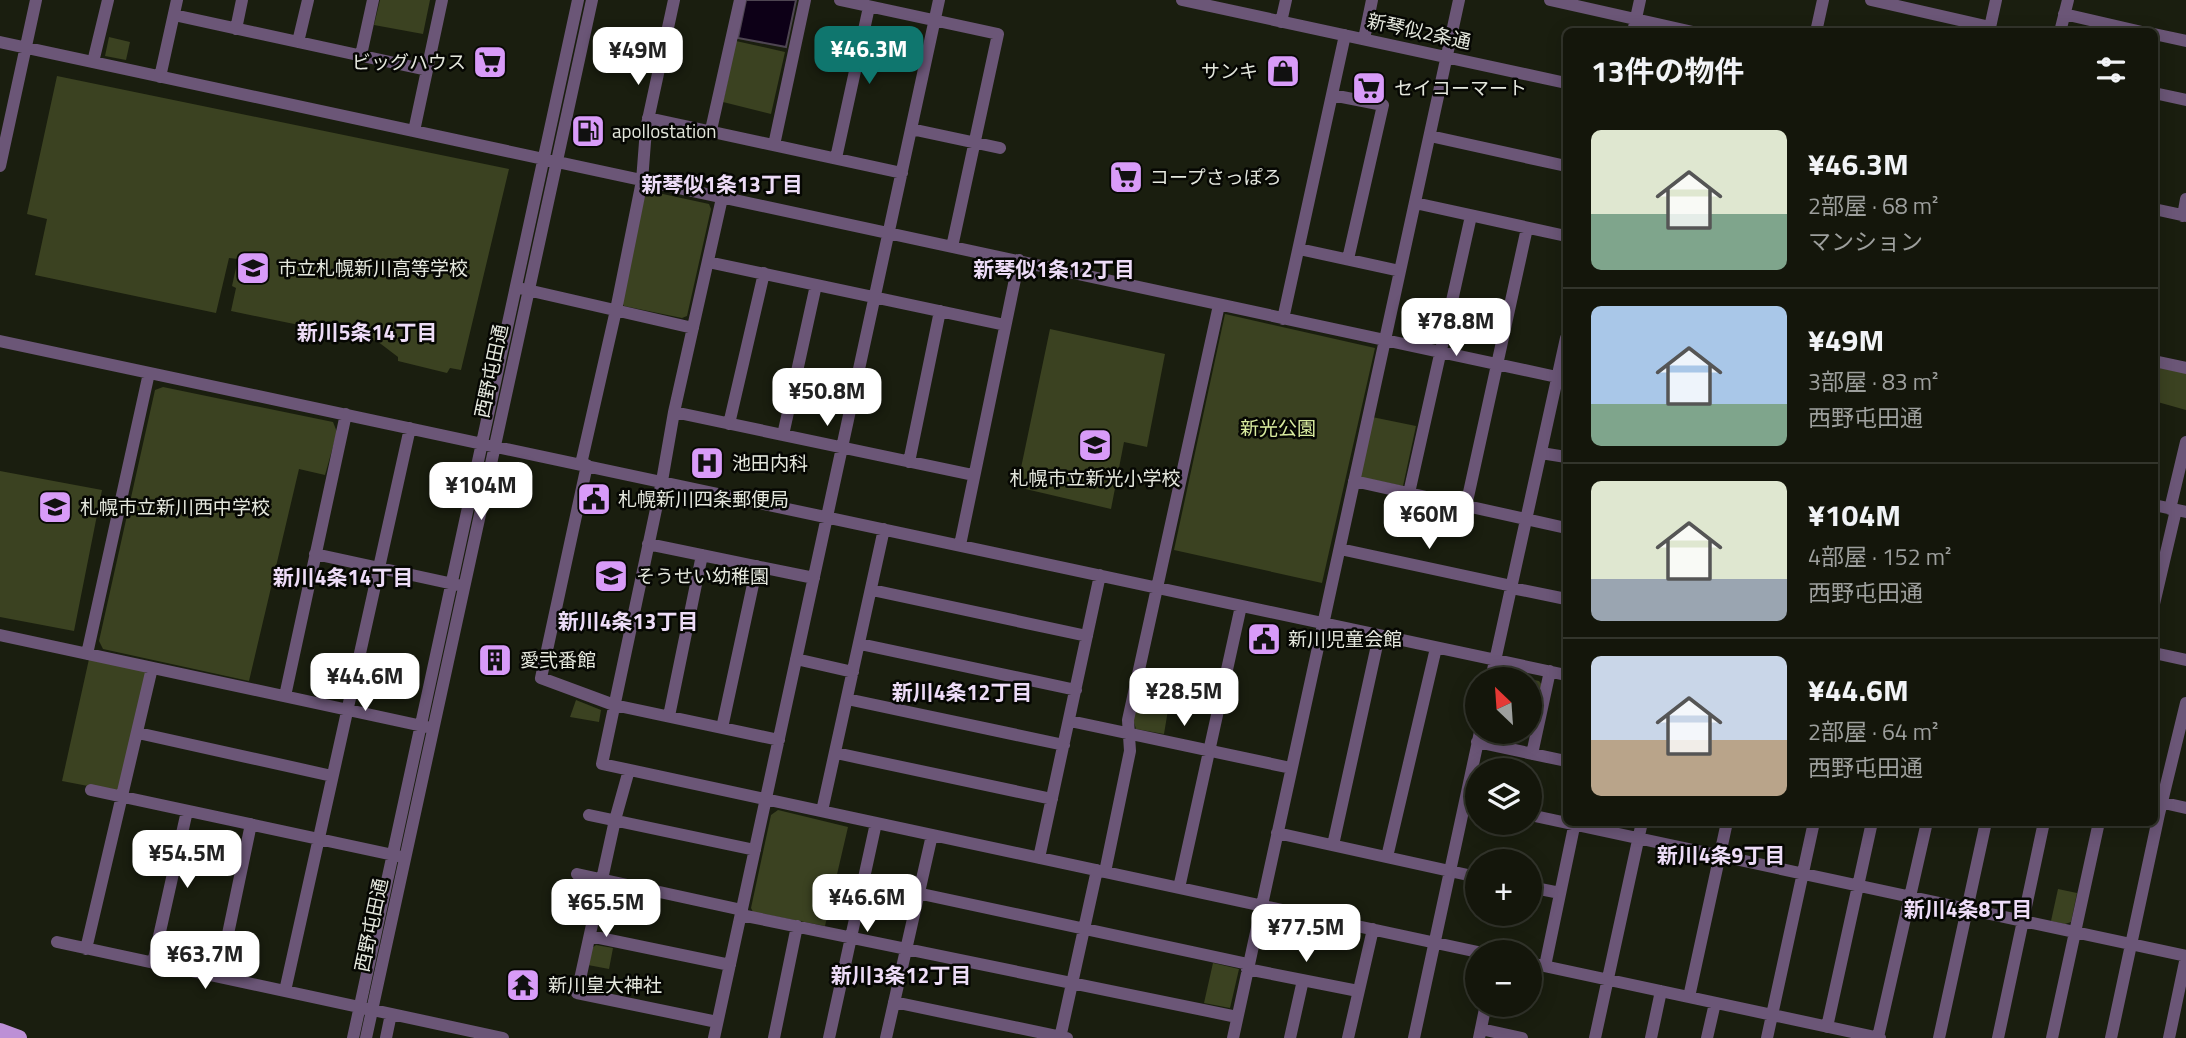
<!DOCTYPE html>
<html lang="ja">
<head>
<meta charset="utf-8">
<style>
	:root { --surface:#14160b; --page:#1d1f14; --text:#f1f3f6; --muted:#9d9f9d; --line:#33352c; --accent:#0f766e }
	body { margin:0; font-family:"Titillium Web","Noto Sans JP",sans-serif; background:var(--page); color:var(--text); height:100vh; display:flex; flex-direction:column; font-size:26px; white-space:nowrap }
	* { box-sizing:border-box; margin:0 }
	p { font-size:23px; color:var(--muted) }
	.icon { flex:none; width:38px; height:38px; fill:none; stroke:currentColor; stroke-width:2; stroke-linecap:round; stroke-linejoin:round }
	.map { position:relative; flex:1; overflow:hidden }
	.side { position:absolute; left:1563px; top:28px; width:595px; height:798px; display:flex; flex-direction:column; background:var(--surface); border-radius:10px; box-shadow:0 4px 18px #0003,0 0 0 2px var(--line) }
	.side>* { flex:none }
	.needle { width:46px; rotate:335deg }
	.controls { position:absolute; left:1465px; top:667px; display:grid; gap:14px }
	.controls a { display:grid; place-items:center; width:77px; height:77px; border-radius:50%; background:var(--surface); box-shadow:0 4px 18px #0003,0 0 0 2px var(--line); font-size:35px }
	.price { position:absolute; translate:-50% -60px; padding:0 16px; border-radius:14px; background:#fff; color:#222; font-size:23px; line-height:46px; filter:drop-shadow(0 2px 4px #0008) }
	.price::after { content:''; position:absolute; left:50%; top:42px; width:21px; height:16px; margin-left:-10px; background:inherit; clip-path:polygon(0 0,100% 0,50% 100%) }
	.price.current { background:var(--accent); color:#fff }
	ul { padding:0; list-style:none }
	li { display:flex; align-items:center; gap:21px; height:175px; padding:0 28px }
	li+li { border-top:2px solid var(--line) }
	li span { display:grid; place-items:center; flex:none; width:196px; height:140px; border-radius:10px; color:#555 }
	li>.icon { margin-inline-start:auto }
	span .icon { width:84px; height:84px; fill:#fffc; stroke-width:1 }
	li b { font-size:30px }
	h2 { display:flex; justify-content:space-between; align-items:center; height:84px; padding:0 28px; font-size:30px }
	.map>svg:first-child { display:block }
	.green { fill:#3b4221 }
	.water { fill:#0d0017; stroke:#4e4552; stroke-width:2 }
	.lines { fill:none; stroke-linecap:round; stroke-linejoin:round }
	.minor { stroke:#6b5677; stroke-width:12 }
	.major { stroke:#bd90d6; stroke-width:16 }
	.labels { text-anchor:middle; stroke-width:5; stroke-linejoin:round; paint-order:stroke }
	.street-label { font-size:19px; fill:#e4e7dd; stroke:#060703 }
	.poi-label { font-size:19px; fill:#e4e7dd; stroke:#060703; text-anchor:start }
	.park-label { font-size:19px; fill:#d9ec9f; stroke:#060703 }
	.neighbourhood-label { font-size:21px; font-weight:bold; fill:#eddcf7; stroke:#060703 }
</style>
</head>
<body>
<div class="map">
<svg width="2186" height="1038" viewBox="0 0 2186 1038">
	<rect width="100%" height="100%" fill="#1a1e0f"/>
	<path class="green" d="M380,0H430L423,34L374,25Z
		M109,37L130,42L126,60L105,56Z
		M736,41L785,52L771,114L723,102Z
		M57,76L509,169L461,370L450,368L447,373L398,361V357L377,341L231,311L236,288L232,286L238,259L229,258L216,313L35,275L47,219L27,214Z
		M649,191L709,204L711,209L687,316L682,318L624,306L622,302L645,194Z
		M1225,314L1375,348L1322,583L1174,550Z
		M1050,329L1165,354L1147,447L1124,442L1111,509L1017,487Z
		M2156,367L2186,373V410L2154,401V368Z
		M163,387L333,422L337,432L325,475L299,469L249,681L103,649L99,641L155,390Z
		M1372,417L1416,426L1403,486L1359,477Z
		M0,471L102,490L74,631L0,617Z
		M89,659L146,671L119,792L62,781Z
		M1510,675L1539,681L1542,685L1534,721L1530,720V679H1502Z
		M1141,685L1171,692L1164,734L1136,729L1133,719Z
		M576,700L601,710L599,722L570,717Z
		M778,810L848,827L825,926L753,912L751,908L771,815Z
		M2058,889L2077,893L2071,922L2065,924L2051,921Z
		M596,945L613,948L609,969L588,965L592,948Z
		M1213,963L1239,969L1230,1008L1204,1003Z"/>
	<path class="water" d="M746,0H796L786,47L738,38Z"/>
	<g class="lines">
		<path class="minor" d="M840,0L998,34L952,247
			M1182,0L1566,83
			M1550,0L1693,32
			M1871,0L1990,27
			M2064,14L2142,32
			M174,15L427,70
			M1281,22L1286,0
			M236,29L242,0
			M1633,32L1640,0
			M1816,32L1823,0
			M1989,32L1996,0
			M2060,32L2068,0
			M2154,34L2186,41
			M1364,39L1372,0
			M0,42L1566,379
			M298,42L308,0
			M361,55L373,0
			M93,62L108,0
			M160,77L177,0
			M2154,93L2186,100
			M1332,95L1383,105L1348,259
			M648,118L902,173
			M911,129L1000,148
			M711,130L740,0
			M414,131L442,0
			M1430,136L1566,166
			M774,145L805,0
			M836,158L869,7
			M0,166L36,0
			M722,198L674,412L662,481L602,764L1478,952
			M1415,203L1566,236
			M2154,209L2186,216
			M2183,216L2186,199
			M1299,249L1400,271
			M708,262L1005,325
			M523,289L693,328
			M1283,319L1345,35
			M0,341L1566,675
			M2154,361L2186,368
			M674,412L973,475
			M729,424L764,273
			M783,435L816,285
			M1541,453L1566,457
			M909,462L940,311
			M581,464L616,310L642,181L646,129L674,0
			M587,465L541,678L614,705L779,740
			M1354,481L1566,528
			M1409,493L1471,216
			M2154,505L2186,512
			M1466,506L1527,228
			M2170,509L2186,442
			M648,544L814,578
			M960,545L1019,260
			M1340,549L1512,586
			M315,554L458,585
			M1512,588L1566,599
			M872,590L1087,636
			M2154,604L2176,510
			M0,635L427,727
			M860,644L1076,690
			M2154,653L2186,660
			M87,654L149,373
			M796,659L853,672
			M1491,679L1566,338
			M285,696L346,414
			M847,699L1064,745
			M669,716L702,555
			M1070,721L1291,768
			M722,728L757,566
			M138,733L332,776
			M1477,742L1566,761
			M836,753L1052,799
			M1532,754L1550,671
			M629,770L615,820L577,993L717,1022
			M91,790L398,856
			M2155,801L2186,808
			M822,811L884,529
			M589,815L755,850
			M1530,815L2186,956
			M1277,833L1477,877
			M1333,845L1379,636
			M1387,857L1436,648
			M1039,858L1100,575
			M1105,872L1130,751L1128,720L1219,305
			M577,874L742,910
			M1530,887L1560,893
			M1179,888L1241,606
			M917,893L1248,964
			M741,915L1237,1017
			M590,936L730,965
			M57,942L503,1038
			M86,949L152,668
			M153,963L187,811
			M1530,963L1880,1038
			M1545,966L1575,822
			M1247,969L1358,991
			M219,977L251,824
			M285,991L410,428
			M1689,997L1727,822
			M894,1002L1067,1038
			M1827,1027L1872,822
			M1481,1029L1522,1038
			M1878,1037L1927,822
			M353,1038L578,0
			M366,1038L592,0
			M386,1038L391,1014
			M714,1038L939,0
			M774,1038L797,926
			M829,1038L876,823
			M886,1038L932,835
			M1060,1038L1097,870
			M1233,1038L1459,0
			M1290,1038L1303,980
			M1348,1038L1373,929
			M1414,1038L1480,732
			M1479,1038L1486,1004
			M1595,1038L1642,822
			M1651,1038L1661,991
			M1707,1038L1715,1003
			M1767,1038L1814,822
			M1939,1038L1986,822
			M1998,1038L2044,822
			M2052,1038L2099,822
			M2111,1038L2159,814L2186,703
			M2169,1038L2186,957"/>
		<path class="major" d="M0,1031L19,1038"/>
	</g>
	<defs>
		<g id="supermarket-square" transform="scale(1.75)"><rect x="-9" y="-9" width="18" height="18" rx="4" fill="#d89bf8" stroke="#060703"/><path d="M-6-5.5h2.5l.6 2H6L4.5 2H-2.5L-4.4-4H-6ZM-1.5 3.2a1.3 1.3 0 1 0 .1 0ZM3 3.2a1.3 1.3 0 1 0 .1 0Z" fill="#111"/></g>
		<g id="shop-square" transform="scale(1.75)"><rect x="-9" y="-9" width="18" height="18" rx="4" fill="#d89bf8" stroke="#060703"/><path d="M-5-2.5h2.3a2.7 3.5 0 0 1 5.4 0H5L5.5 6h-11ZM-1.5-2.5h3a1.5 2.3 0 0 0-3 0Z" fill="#111"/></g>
		<g id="fuel-square" transform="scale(1.75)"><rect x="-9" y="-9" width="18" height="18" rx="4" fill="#d89bf8" stroke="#060703"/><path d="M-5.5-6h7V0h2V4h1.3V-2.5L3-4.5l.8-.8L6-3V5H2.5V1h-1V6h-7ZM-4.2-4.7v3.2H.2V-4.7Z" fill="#111"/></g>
		<g id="school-square" transform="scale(1.75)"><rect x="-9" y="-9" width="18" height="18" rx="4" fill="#d89bf8" stroke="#060703"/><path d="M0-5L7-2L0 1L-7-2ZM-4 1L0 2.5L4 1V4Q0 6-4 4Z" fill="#111"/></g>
		<g id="hospital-square" transform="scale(1.75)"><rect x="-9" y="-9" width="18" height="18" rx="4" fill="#d89bf8" stroke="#060703"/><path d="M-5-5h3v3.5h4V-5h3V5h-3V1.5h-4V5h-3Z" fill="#111"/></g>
		<g id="civic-square" transform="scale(1.75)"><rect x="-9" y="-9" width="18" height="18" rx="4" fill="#d89bf8" stroke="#060703"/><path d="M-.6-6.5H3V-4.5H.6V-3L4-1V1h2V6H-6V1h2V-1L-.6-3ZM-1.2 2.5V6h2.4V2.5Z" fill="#111"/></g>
		<g id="building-square" transform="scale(1.75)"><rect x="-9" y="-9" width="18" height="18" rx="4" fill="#d89bf8" stroke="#060703"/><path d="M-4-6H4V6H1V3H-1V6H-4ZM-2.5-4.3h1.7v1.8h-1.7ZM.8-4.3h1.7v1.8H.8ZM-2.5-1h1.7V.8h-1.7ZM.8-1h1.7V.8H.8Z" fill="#111"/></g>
		<g id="temple-square" transform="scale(1.75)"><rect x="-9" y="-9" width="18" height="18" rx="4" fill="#d89bf8" stroke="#060703"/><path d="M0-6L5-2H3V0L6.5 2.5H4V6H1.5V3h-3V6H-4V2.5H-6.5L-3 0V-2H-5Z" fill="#111"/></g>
	</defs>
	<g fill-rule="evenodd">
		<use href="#supermarket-square" x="490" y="62"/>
		<use href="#shop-square" x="1283" y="71"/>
		<use href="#supermarket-square" x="1369" y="88"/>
		<use href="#fuel-square" x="588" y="131"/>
		<use href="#supermarket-square" x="1126" y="177"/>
		<use href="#school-square" x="253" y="268"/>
		<use href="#school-square" x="1095" y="445"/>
		<use href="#hospital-square" x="707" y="463"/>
		<use href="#civic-square" x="594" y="499"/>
		<use href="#school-square" x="55" y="507"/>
		<use href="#school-square" x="611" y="576"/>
		<use href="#civic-square" x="1264" y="639"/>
		<use href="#building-square" x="495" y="660"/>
		<use href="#temple-square" x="523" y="985"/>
	</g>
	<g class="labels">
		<g class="street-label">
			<text transform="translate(1419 31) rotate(12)" y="7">新琴似2条通</text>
			<text transform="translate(491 371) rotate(-78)" y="7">西野屯田通</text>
			<text transform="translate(371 925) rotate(-78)" y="7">西野屯田通</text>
		</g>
		<g class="poi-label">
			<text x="466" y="69" text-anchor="end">ビッグハウス</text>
			<text x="1258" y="78" text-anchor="end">サンキ</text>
			<text x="1394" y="95">セイコーマート</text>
			<text x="612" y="138">apollostation</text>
			<text x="1150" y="184">コープさっぽろ</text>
			<text x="278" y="275">市立札幌新川高等学校</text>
			<text x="732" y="470">池田内科</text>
			<text x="1095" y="485" text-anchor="middle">札幌市立新光小学校</text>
			<text x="618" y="506">札幌新川四条郵便局</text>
			<text x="80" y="514">札幌市立新川西中学校</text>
			<text x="636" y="583">そうせい幼稚園</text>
			<text x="1288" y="646">新川児童会館</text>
			<text x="520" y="667">愛弐番館</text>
			<text x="548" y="992">新川皇大神社</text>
		</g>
		<g class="park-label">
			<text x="1278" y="435">新光公園</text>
		</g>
		<g class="neighbourhood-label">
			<text x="722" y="192">新琴似1条13丁目</text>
			<text x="1054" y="277">新琴似1条12丁目</text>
			<text x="367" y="340">新川5条14丁目</text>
			<text x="343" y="585">新川4条14丁目</text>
			<text x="628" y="629">新川4条13丁目</text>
			<text x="962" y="700">新川4条12丁目</text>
			<text x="1721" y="863">新川4条9丁目</text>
			<text x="1968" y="917">新川4条8丁目</text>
			<text x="901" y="983">新川3条12丁目</text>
		</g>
	</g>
</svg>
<div class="controls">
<a><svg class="needle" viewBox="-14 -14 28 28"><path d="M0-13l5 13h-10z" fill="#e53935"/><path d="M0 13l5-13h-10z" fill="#9d9f9d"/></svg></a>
<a><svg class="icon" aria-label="layers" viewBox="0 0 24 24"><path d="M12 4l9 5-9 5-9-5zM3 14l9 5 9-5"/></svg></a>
<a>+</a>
<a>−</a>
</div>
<b class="price current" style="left:869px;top:86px">¥46.3M</b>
<b class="price" style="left:638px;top:87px">¥49M</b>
<b class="price" style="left:1456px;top:358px">¥78.8M</b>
<b class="price" style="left:827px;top:428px">¥50.8M</b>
<b class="price" style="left:481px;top:522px">¥104M</b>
<b class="price" style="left:1429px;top:551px">¥60M</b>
<b class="price" style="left:365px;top:713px">¥44.6M</b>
<b class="price" style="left:1184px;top:728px">¥28.5M</b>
<b class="price" style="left:187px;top:890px">¥54.5M</b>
<b class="price" style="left:867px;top:934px">¥46.6M</b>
<b class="price" style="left:606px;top:939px">¥65.5M</b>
<b class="price" style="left:1306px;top:964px">¥77.5M</b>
<b class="price" style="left:205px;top:991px">¥63.7M</b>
<section class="side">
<h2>13件の物件<svg class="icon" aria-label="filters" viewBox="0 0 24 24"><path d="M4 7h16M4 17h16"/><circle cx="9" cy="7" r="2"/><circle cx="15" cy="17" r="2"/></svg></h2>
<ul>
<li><span style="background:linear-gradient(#dfe7d0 60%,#7fa58c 0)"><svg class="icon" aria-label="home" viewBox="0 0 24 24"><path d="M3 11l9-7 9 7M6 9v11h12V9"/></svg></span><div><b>¥46.3M</b><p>2部屋 · 68 m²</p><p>マンション</p></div></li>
<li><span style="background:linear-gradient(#a9c7e8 70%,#7fa58c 0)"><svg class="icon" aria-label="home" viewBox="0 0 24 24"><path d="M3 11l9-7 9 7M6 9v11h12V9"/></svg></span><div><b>¥49M</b><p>3部屋 · 83 m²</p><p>西野屯田通</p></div></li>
<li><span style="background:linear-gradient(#dfe7d0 70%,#9aa5b1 0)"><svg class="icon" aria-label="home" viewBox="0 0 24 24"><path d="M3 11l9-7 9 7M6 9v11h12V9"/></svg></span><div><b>¥104M</b><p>4部屋 · 152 m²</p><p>西野屯田通</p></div></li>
<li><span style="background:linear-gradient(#c9d6e8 60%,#b9a48a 0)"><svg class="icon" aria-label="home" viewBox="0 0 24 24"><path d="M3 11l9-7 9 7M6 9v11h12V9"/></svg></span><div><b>¥44.6M</b><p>2部屋 · 64 m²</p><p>西野屯田通</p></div></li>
</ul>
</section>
</div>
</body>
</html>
